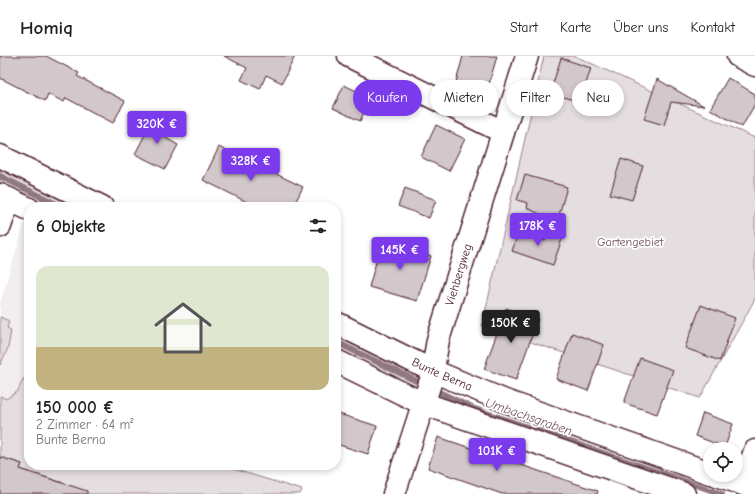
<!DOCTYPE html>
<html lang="de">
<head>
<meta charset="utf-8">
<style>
	:root { --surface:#fff; --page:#f2f2f2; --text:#202124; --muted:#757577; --line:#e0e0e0; --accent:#7c3aed }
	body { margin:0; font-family:"Comic Neue",sans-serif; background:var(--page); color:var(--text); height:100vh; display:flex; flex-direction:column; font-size:15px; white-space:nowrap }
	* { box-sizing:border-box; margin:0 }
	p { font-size:13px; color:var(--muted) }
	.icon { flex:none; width:22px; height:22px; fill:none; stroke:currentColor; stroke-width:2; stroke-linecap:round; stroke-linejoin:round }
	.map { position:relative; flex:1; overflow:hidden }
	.drawer { position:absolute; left:24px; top:146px; width:317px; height:268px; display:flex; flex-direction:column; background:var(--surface); border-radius:16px; box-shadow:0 2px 6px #0003 }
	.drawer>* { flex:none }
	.top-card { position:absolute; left:353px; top:24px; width:342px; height:36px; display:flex; gap:8px }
	.buttons { position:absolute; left:703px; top:386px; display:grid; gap:8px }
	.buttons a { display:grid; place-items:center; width:40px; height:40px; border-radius:50%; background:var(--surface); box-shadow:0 2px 6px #0003; font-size:20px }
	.price { position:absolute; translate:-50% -34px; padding:0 9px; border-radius:4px; background:var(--accent); color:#fff; font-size:13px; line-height:26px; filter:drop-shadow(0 1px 2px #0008) }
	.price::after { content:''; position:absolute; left:50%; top:24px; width:12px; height:9px; margin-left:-6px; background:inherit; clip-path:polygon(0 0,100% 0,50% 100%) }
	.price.current { background:#222; color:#fff }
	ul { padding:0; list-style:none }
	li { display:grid; align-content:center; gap:8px; height:212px; padding:0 12px }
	li span { display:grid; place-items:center; height:124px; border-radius:12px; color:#555 }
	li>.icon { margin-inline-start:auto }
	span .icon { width:72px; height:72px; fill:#fffc; stroke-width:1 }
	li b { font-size:17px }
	h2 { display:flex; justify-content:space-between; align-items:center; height:48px; padding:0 12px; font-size:17px }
	.pill { padding:0 14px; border-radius:18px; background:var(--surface); box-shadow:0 2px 6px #0003; font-size:14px; line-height:36px }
	.pill.current { background:var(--accent); color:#fff }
	header { display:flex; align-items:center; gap:24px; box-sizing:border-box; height:56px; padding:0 20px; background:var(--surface); border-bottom:1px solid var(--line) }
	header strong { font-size:19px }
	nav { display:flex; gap:22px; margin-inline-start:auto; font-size:14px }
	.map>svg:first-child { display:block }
	.built { fill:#f2eeef }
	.green { fill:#e5dee0; stroke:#987e86 }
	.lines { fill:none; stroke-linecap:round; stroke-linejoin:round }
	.stream { stroke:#91787e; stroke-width:6 }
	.building { fill:#d2c7cb; stroke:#4a1f2b }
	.minor-casing { stroke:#4a1f2b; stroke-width:25 }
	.minor { stroke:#fff; stroke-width:22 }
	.labels { text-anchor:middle; stroke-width:3.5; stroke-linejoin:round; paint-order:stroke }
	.park-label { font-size:12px; fill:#714f58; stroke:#fff }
	.street-label { font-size:12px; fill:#4a1f2b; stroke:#fff }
	.water-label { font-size:13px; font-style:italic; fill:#74535c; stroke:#fff }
</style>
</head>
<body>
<header>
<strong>Homiq</strong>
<nav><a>Start</a><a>Karte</a><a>Über uns</a><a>Kontakt</a></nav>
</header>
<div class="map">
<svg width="755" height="438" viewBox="0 0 755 438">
	<rect width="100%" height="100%" fill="#fff"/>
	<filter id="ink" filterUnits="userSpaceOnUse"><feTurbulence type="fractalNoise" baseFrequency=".025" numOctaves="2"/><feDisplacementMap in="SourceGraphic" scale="8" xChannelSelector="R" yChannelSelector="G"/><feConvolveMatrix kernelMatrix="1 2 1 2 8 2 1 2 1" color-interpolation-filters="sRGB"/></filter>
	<g filter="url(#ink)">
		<path class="built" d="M26,163L29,168V409H220L302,434L300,438H0V247Z"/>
		<path class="green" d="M544,0H575L755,82V243L700,342L482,270Z
			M0,111L82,151H38L0,132Z
			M0,261L9,265L7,272L11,274L8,292L0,309Z
			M336,276L421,320L415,335L336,299Z
			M29,322V409H220L302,434L300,438H61L64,427L20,413L22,408L3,402L0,410V340L6,343L18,335L23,323Z"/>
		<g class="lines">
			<path class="stream" d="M0,120L62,151
				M336,286L472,352L722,438"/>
		</g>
		<path class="building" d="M0,0H46L79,17L77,20L125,45L113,67L66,42L64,46L48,38L45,45L0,22Z
			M224,0H295L282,27L266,19L260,33L241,24L247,12Z
			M463,0H497L487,35L456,26Z
			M561,2L591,12L580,46L550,37Z
			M728,22L755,38V48L742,71L710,53Z
			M657,23L704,50L671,46L664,69L644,63Z
			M344,29L371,42L360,65L333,52Z
			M153,63L169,71L164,81L178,89L165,113L135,98Z
			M436,69L465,83L449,115L421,101Z
			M219,91L271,118L272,116L303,131L293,151H257L203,124Z
			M621,103L643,110L632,144L610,138Z
			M525,119L567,131L557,166L527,152L528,147L517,144Z
			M405,132L436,144L429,162L398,150Z
			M519,175L545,185L547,178L562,183L553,209L512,195Z
			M382,185L431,200L417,245L369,231Z
			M701,249L735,262L720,305L685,292Z
			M506,252L538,263L516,324L484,313Z
			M572,277L604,289L588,335L556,323Z
			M640,302L673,314L657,358L624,347Z
			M336,357L377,370L368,398L336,388Z
			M703,357L733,368L725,391L695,380Z
			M438,381L598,435L597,438H502L428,412Z
			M0,401L22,408L20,413L87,435V438H0Z"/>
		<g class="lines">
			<g class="minor-casing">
				<g id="minor">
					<path d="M349,0L503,76"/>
					<path d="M738,0L755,9"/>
					<path d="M0,100L102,151"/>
					<path d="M0,139L29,153"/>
					<path d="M0,170L9,143"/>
					<path id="s1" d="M336,267L433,315L505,345L710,417"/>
					<path d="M336,305L422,347L684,438"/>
					<path d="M717,419L755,432"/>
					<path d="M743,428L755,395"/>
					<path id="s2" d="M394,438L431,324L438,284L527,0"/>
				</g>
			</g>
			<use href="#minor" class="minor"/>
		</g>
	</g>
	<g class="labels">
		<g class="park-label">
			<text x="630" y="190">Gartengebiet</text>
		</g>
		<g class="street-label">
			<text dy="4" stroke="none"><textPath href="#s2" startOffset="229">Viehbergweg</textPath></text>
			<text dy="4" stroke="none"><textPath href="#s1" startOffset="118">Bunte Berna</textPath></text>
		</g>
		<g class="water-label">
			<text transform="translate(529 360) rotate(19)" y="5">Umbachsgraben</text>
		</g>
	</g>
</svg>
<div class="buttons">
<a><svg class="icon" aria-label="locate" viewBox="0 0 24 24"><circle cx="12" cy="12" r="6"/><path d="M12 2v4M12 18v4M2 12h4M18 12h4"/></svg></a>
</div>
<b class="price" style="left:157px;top:89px">320K €</b>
<b class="price" style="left:251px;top:126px">328K €</b>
<b class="price" style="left:538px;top:191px">178K €</b>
<b class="price" style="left:400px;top:215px">145K €</b>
<b class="price current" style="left:511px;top:288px">150K €</b>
<b class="price" style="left:497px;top:416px">101K €</b>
<div class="top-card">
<a class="pill current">Kaufen</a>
<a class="pill">Mieten</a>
<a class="pill">Filter</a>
<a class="pill">Neu</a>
</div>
<section class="drawer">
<h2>6 Objekte<svg class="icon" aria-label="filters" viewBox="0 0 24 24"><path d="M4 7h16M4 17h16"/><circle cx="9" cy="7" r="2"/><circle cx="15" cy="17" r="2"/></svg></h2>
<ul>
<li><span style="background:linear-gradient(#dfe7d0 65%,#c2b280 0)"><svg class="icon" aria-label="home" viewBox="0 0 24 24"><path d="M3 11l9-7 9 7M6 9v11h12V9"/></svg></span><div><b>150 000 €</b><p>2 Zimmer · 64 m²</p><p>Bunte Berna</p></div></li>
</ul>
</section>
</div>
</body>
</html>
